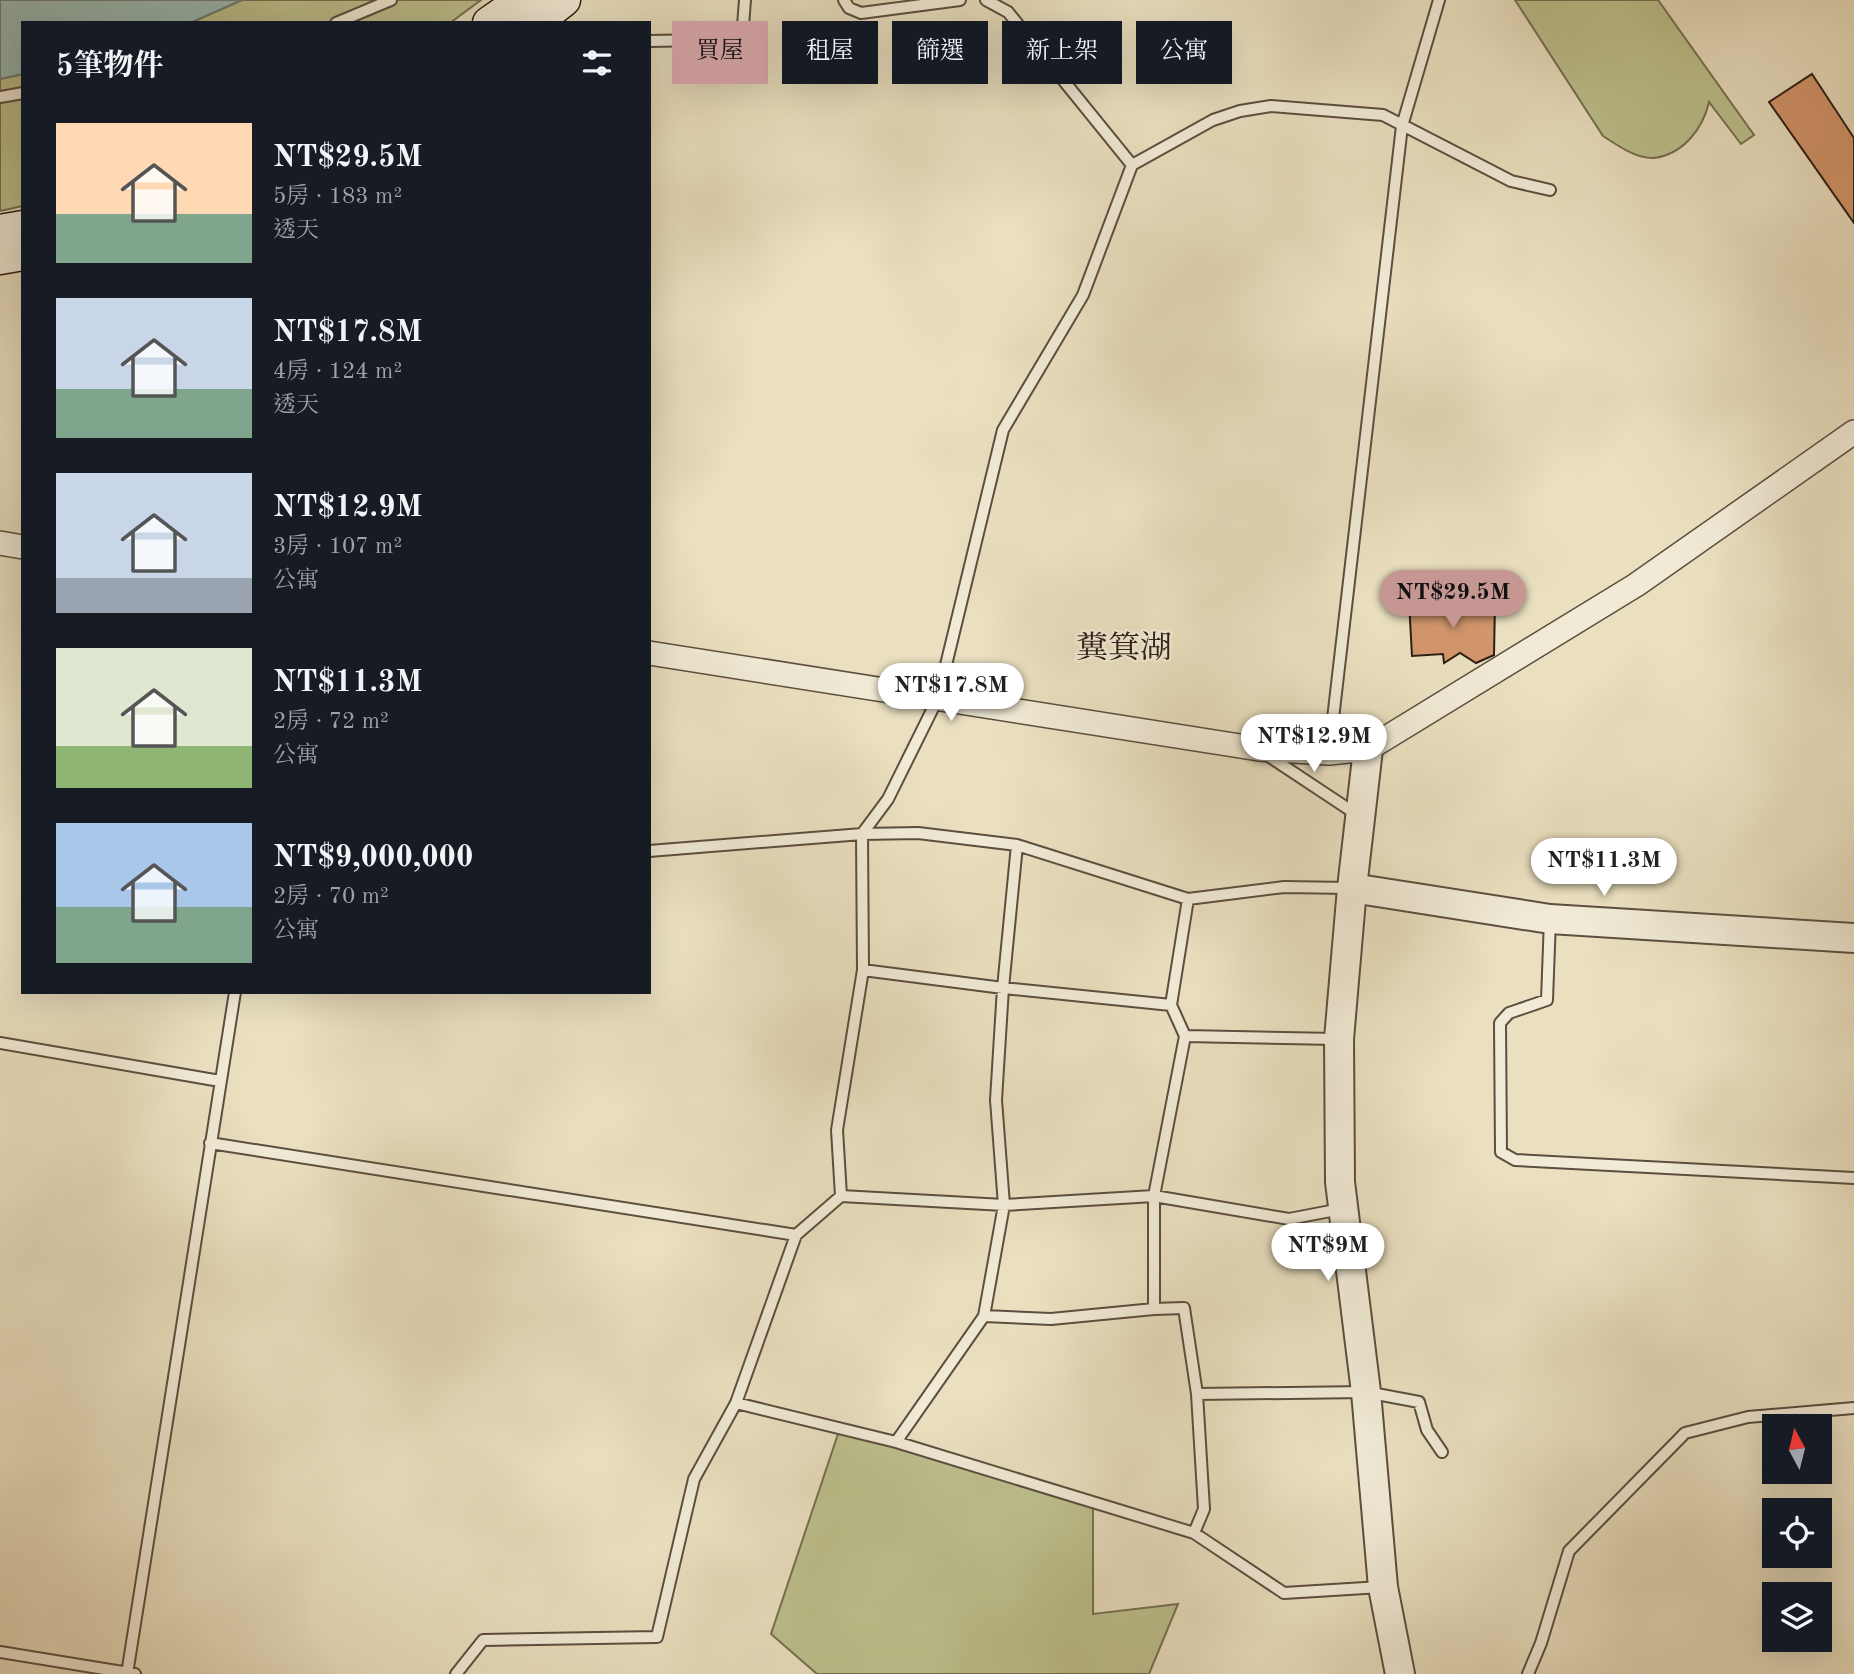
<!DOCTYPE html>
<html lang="zh-TW">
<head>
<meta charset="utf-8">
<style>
	:root { --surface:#171b24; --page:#242831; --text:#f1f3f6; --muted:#9ea1a6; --accent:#c59692 }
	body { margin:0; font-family:"Old Standard TT","Noto Serif TC",serif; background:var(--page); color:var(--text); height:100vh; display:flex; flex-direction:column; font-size:26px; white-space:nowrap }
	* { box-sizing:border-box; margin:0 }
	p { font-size:23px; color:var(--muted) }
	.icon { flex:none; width:38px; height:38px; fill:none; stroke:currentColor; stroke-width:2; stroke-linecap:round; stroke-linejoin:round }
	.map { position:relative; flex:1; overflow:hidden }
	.details { position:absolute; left:21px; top:21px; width:630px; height:973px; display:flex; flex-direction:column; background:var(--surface); border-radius:0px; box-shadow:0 7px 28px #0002 }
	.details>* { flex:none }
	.banner { position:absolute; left:672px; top:21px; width:665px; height:63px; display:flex; gap:14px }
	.needle { width:46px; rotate:353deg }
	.tools { position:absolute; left:1762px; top:1414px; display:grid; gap:14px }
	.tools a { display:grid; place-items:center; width:70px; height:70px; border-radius:0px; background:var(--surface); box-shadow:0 7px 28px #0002; font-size:35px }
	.price { position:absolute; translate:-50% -60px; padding:0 16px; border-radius:24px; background:#fff; color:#222; font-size:23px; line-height:46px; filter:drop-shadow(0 2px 4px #0008) }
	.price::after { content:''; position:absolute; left:50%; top:42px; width:21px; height:16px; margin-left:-10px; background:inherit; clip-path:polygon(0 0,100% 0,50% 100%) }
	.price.on { background:var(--accent); color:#111 }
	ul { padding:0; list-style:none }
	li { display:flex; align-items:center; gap:21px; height:175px; padding:0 35px }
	li span { display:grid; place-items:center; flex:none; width:196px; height:140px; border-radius:0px; color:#555 }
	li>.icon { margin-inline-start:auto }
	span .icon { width:84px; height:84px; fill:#fffc; stroke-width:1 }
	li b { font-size:30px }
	h2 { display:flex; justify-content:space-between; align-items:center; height:84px; padding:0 35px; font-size:30px }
	.tag { padding:0 24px; border-radius:0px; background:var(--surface); box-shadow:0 7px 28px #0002; font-size:24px; line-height:63px }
	.tag.on { background:var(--accent); color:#111 }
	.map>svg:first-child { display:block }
	.green { fill:#bdc18e; stroke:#757052; stroke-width:2 }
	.water { fill:#99bcb9; stroke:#6e7d77; stroke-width:2 }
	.building { fill:#d2966c; stroke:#2d1e15; stroke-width:2 }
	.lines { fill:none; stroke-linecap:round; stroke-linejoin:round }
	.service-casing { stroke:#5c4e40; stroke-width:14 }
	.minor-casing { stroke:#5c4e40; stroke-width:26 }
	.tertiary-casing { stroke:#5c4e40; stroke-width:32 }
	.secondary-casing { stroke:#2d1e15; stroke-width:35 }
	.service { stroke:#f1ebd6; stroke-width:10 }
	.minor { stroke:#f1ebd6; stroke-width:23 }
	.tertiary { stroke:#f1ebd6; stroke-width:28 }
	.secondary { stroke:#f1ebd6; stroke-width:32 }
	.labels { text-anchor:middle; stroke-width:5; stroke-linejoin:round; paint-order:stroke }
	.quarter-label { font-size:32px; fill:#2d1e15; stroke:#f1ebd6 }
</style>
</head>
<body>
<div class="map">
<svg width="1854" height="1674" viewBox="0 0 1854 1674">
	<rect width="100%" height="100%" fill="#eae0c0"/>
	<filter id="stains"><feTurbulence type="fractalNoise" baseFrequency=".00286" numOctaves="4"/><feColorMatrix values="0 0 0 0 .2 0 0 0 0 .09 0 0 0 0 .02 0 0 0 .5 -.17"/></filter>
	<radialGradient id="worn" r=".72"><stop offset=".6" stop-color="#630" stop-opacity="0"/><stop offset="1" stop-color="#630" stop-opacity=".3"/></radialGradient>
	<path class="green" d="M242,0H481L450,23H190Z
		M1515,0H1658L1754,135L1741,144L1709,102C1703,128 1684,154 1654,158C1636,159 1617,145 1603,136Z
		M23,74V206L0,211V79Z
		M839,1431L1093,1497V1614L1178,1604L1149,1674H817L771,1634Z"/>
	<path class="water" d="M0,0H242L190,23H23V74L0,79Z"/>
	<path class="building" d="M1812,74L1854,138V223L1769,102Z
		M1437,601L1438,604L1495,602L1494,655L1476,663L1460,653L1444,663L1443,654L1412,656L1409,602Z"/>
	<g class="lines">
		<g class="service-casing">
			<path id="service" d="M844,0L849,8L861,13L960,0
				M336,23L391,0
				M649,41L706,40L743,26L745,0
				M0,97L23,93
				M1132,165L1213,120L1240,111L1271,106L1383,115L1511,181L1550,190
				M1329,753L1402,126L1439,0
				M1267,755L1359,816
				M649,851L862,834L918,833L1017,845L1188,899L1284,887L1350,888
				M1188,899L1171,1005L1185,1036L1154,1196V1309L1184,1308L1197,1394L1204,1509L1194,1533
				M1550,919L1547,1000L1509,1013L1500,1023L1501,1152L1515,1160L1854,1178
				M863,970L1003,988L1171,1005
				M1185,1036L1336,1039
				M0,1043L220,1081
				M210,1143L796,1235L841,1196L1004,1205L1154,1196L1289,1219L1341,1209
				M841,1196L837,1130L863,970L862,834L888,799L938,698L1003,430L1083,295L1132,165L1008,12L986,0
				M984,1316L1051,1319L1154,1309
				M1197,1394L1366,1392L1419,1402L1427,1430L1442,1452
				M736,1403L796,1235
				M896,1442L984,1316L1004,1205L996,1100L1003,988L1017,845
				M0,1652L135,1674
				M127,1674L235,992
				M456,1674L483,1640L657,1637L694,1479L736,1403L896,1442L1194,1533L1284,1593L1381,1587
				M1528,1674L1541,1643L1569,1551L1685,1433L1748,1417L1854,1408"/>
		</g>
		<g class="minor-casing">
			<path id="minor" d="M0,543L23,547
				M649,653L1259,749L1329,753L1368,749L1636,585L1854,432"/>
		</g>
		<g class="tertiary-casing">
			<path id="tertiary" d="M1368,749L1352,888L1339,1039L1340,1182L1366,1392L1383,1587L1400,1674
				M1352,888L1550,919L1854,938"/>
		</g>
		<g class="secondary-casing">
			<path id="secondary" d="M489,23L522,0
				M535,23L564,0
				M0,231L23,227
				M0,258L23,254"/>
		</g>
		<use href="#service" class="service"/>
		<use href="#minor" class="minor"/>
		<use href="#tertiary" class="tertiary"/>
		<use href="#secondary" class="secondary"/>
	</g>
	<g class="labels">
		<g class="quarter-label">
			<text x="1124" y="658">糞箕湖</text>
		</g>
	</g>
	<rect width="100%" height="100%" filter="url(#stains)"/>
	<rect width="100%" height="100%" fill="url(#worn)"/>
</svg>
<div class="tools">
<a><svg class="needle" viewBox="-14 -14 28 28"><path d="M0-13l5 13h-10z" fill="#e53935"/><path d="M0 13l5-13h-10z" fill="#9ea1a6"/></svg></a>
<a><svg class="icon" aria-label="locate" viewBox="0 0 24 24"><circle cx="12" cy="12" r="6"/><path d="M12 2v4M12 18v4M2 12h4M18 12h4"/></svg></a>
<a><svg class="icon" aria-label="layers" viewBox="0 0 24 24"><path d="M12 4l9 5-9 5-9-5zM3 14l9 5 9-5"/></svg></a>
</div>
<b class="price on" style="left:1453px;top:630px">NT$29.5M</b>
<b class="price" style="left:951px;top:723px">NT$17.8M</b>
<b class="price" style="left:1314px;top:774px">NT$12.9M</b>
<b class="price" style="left:1604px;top:898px">NT$11.3M</b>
<b class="price" style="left:1328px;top:1283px">NT$9M</b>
<div class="banner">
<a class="tag on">買屋</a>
<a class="tag">租屋</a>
<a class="tag">篩選</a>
<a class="tag">新上架</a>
<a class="tag">公寓</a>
</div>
<section class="details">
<h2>5筆物件<svg class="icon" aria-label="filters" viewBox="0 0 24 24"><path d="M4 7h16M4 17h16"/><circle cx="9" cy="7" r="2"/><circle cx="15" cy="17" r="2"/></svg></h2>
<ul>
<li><span style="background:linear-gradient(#ffd9b3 65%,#7fa58c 0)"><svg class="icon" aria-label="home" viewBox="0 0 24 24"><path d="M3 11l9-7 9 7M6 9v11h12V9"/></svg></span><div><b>NT$29.5M</b><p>5房 · 183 m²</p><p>透天</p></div></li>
<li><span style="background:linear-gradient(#c9d6e8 65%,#7fa58c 0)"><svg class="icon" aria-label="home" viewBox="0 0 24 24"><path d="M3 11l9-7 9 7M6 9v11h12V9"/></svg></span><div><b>NT$17.8M</b><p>4房 · 124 m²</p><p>透天</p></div></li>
<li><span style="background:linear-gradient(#c9d6e8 75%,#9aa5b1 0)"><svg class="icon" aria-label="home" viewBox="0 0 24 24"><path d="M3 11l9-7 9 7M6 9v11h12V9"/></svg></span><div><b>NT$12.9M</b><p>3房 · 107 m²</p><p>公寓</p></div></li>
<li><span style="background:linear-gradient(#dfe7d0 70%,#8fb573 0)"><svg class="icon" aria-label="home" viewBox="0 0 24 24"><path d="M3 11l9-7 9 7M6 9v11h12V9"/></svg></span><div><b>NT$11.3M</b><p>2房 · 72 m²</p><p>公寓</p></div></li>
<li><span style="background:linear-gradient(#a9c7e8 60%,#7fa58c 0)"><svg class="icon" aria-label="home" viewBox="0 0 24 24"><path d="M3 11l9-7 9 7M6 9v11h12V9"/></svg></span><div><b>NT$9,000,000</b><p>2房 · 70 m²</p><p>公寓</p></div></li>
</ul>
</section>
</div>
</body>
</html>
